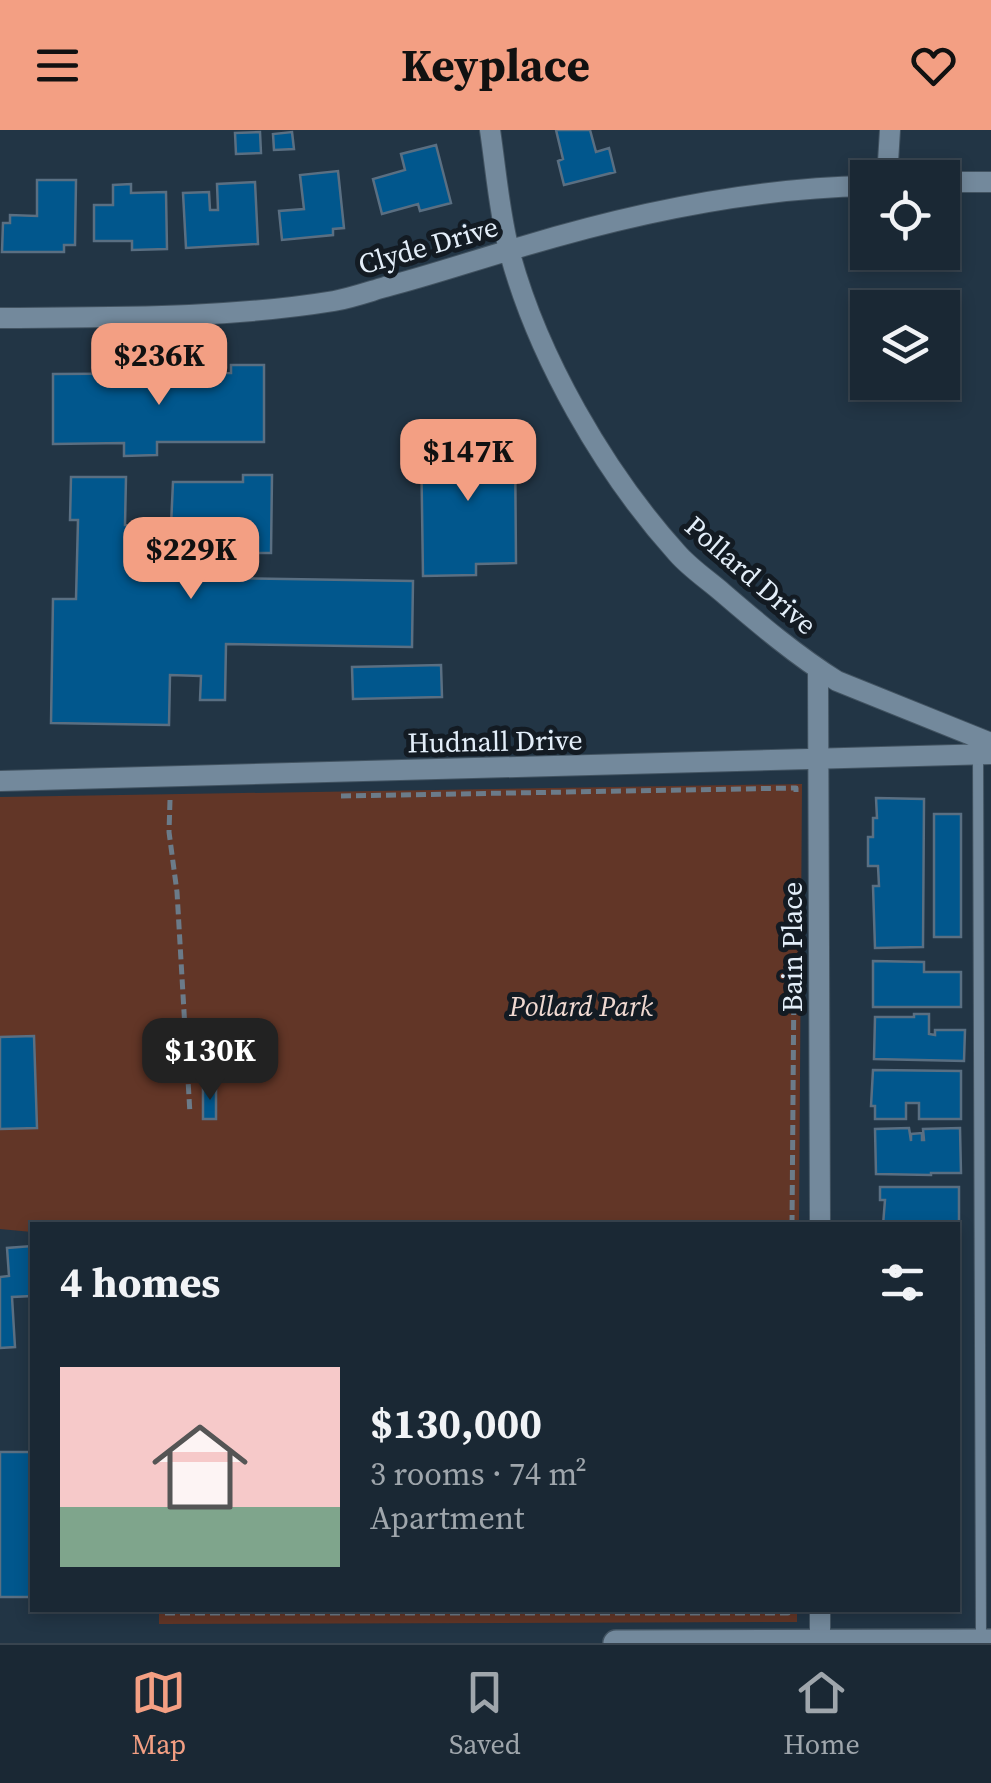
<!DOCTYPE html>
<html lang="en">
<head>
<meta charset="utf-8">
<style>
	:root { --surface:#1a2834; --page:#273440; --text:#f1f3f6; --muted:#9fa6ac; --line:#38444f; --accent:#f39f83 }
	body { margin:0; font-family:"Source Serif 4",serif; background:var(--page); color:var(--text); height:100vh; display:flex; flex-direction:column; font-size:38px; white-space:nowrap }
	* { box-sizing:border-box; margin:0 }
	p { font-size:32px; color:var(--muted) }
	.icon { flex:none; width:55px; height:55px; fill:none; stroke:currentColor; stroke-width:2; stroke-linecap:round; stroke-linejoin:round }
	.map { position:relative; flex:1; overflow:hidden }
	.panel { position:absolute; left:30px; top:1092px; width:930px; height:390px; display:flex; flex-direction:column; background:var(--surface); border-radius:0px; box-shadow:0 5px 15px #0003,0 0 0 2px var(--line) }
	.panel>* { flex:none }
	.controls { position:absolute; left:850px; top:30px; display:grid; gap:20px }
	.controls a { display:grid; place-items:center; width:110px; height:110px; border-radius:0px; background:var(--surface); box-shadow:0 5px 15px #0003,0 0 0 2px var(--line); font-size:50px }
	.price { position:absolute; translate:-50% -85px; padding:0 22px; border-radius:20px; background:var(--accent); color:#111; font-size:32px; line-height:65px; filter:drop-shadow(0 2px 5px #0008) }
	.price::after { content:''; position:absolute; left:50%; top:60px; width:30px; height:22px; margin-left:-15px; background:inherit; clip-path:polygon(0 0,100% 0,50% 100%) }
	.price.current { background:#222; color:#fff }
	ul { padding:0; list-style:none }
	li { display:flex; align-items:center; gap:30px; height:250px; padding:0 30px }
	li span { display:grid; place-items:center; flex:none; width:280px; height:200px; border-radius:0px; color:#555 }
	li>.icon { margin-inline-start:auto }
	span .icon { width:120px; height:120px; fill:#fffc; stroke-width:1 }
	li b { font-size:42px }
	h2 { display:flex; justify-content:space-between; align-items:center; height:120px; padding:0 30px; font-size:42px }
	header { display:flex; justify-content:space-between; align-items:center; height:130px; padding:0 30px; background:var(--accent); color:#111; font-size:45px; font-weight:700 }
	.dock { display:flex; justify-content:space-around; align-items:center; height:140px; border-top:2px solid var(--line); background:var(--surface); font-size:28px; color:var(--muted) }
	.dock a { display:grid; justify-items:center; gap:5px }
	.dock .current { color:var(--accent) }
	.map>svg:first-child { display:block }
	.green { fill:#623627 }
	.building { fill:#01578d; stroke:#5a6f82; stroke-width:2.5 }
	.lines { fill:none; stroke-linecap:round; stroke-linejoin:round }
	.service-casing { stroke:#425361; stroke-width:12 }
	.minor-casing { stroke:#425361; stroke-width:22 }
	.tertiary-casing { stroke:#425361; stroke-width:28 }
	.path { stroke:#6b7b89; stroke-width:5; stroke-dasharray:10 5; stroke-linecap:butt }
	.service { stroke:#73899c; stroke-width:10 }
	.minor { stroke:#73899c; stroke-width:20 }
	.tertiary { stroke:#73899c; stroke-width:25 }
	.labels { text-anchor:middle; stroke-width:10; stroke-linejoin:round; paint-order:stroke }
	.street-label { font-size:28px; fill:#e3eef9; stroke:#131b23 }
	.park-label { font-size:28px; font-style:italic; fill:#f0d9d1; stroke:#131b23 }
</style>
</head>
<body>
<header><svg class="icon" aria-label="menu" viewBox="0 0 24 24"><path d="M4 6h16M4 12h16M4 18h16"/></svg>Keyplace<svg class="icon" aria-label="heart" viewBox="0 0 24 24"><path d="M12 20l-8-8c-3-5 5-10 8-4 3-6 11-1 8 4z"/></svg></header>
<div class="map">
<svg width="991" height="1513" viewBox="0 0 991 1513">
	<rect width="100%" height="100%" fill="#223545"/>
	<path class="green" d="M802,654L799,1095H32V1102L0,1099V667Z
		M159,1480H797V1492L159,1494Z"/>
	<path class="building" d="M556,0H590L596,22L609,18L615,42L564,55L558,31L563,29Z
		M260,2L261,23L236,24L235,3Z
		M292,2L294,19L274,20L273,4Z
		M436,15L451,73L420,81L418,74L382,84L373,49L405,40L401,24Z
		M338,41L344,98L333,99V105L282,110L279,81L304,79L300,45Z
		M37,50H76L75,115H64V122H2L3,93H10V85L37,86Z
		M255,52L258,114L186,118L183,63L209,62L210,80H218L217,54Z
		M131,54V63L166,62L167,119L132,120V111H94V75H113V55Z
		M231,235H264V312H157V325L124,326V313L53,314V244L231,243Z
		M515,308L516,433L476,434V445L423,446L421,309Z
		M243,345H272L271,423H231V448L413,451L412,517L226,514L225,570H200L201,546L170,545L169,595L51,593L53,469H76L78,390H70L71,347H126L125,395L171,396L173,352H243Z
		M441,535L442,567L353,569L352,537Z
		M876,668L924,669L923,817L875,818L873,756H879L878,736H868V707H873V688H877Z
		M934,684H961V807H934Z
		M873,831L924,832V842H961V877H873Z
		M914,884H929V904L935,905V900H965L964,931L874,929L875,887H914Z
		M34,906L37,998L0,999V907Z
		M873,940L961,941V989H919V973H906V989H875V976H871Z
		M203,956H216V989H203Z
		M909,998L911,1011V1004L922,1003V1010H924L923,999L960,998L961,1043H931V1045L876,1044L875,999Z
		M880,1057H959V1101L958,1095H883L885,1070H880Z
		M32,1116V1166L12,1167L15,1217L0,1218V1147L9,1146L7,1118Z
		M0,1322H32V1467H0Z"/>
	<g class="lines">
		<g class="service-casing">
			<path id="service" d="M978,625L981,1509"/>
		</g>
		<g class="minor-casing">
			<path id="minor" d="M490,0C496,40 499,81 509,120C537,226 604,342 677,423C690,438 708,450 723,463C759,494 797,526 837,551L991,613
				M887,48L890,0
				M942,52H991
				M0,188C111,187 224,189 334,171C351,168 368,162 385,157C432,145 478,129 524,116C634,83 752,58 868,56
				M818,539L820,1095
				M0,651L991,624
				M820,1480V1513"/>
		</g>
		<g class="tertiary-casing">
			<path id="tertiary" d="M616,1513L991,1512"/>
		</g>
		<path class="path" d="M341,666L796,658V662
			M170,670L169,702L177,762L190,984
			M792,1095L794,843
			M165,1483H788V1480"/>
		<use href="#service" class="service"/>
		<use href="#minor" class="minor"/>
		<use href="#tertiary" class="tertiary"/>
	</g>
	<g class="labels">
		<g class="street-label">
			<text transform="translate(428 115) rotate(-16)" y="10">Clyde Drive</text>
			<text transform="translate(751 445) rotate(41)" y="10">Pollard Drive</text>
			<text transform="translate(495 611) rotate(-1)" y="10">Hudnall Drive</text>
			<text transform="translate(792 817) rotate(-90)" y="10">Bain Place</text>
		</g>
		<g class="park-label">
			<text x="581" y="886">Pollard Park</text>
		</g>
	</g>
</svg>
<div class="controls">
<a><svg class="icon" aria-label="locate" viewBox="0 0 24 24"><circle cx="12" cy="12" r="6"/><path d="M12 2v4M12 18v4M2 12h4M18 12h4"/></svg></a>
<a><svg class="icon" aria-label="layers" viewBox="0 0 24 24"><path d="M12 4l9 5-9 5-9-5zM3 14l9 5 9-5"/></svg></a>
</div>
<b class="price" style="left:159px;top:278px">$236K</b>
<b class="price" style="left:468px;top:374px">$147K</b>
<b class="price" style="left:191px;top:472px">$229K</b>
<b class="price current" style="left:210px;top:973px">$130K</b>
<section class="panel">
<h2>4 homes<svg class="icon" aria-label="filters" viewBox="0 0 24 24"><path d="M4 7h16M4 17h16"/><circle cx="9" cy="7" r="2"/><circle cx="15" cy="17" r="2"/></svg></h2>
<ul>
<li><span style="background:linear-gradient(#f6c9c9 70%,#7fa58c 0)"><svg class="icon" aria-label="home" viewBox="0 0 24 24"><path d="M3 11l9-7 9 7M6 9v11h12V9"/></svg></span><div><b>$130,000</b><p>3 rooms · 74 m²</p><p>Apartment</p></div></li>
</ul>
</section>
</div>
<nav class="dock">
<a class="current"><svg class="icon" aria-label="map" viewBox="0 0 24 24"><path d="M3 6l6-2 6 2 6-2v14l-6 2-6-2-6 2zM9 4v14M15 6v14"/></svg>Map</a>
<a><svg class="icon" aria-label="saved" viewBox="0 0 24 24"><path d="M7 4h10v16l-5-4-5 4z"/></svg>Saved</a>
<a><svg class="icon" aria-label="home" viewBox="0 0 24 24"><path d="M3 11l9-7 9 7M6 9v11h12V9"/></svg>Home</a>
</nav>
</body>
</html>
